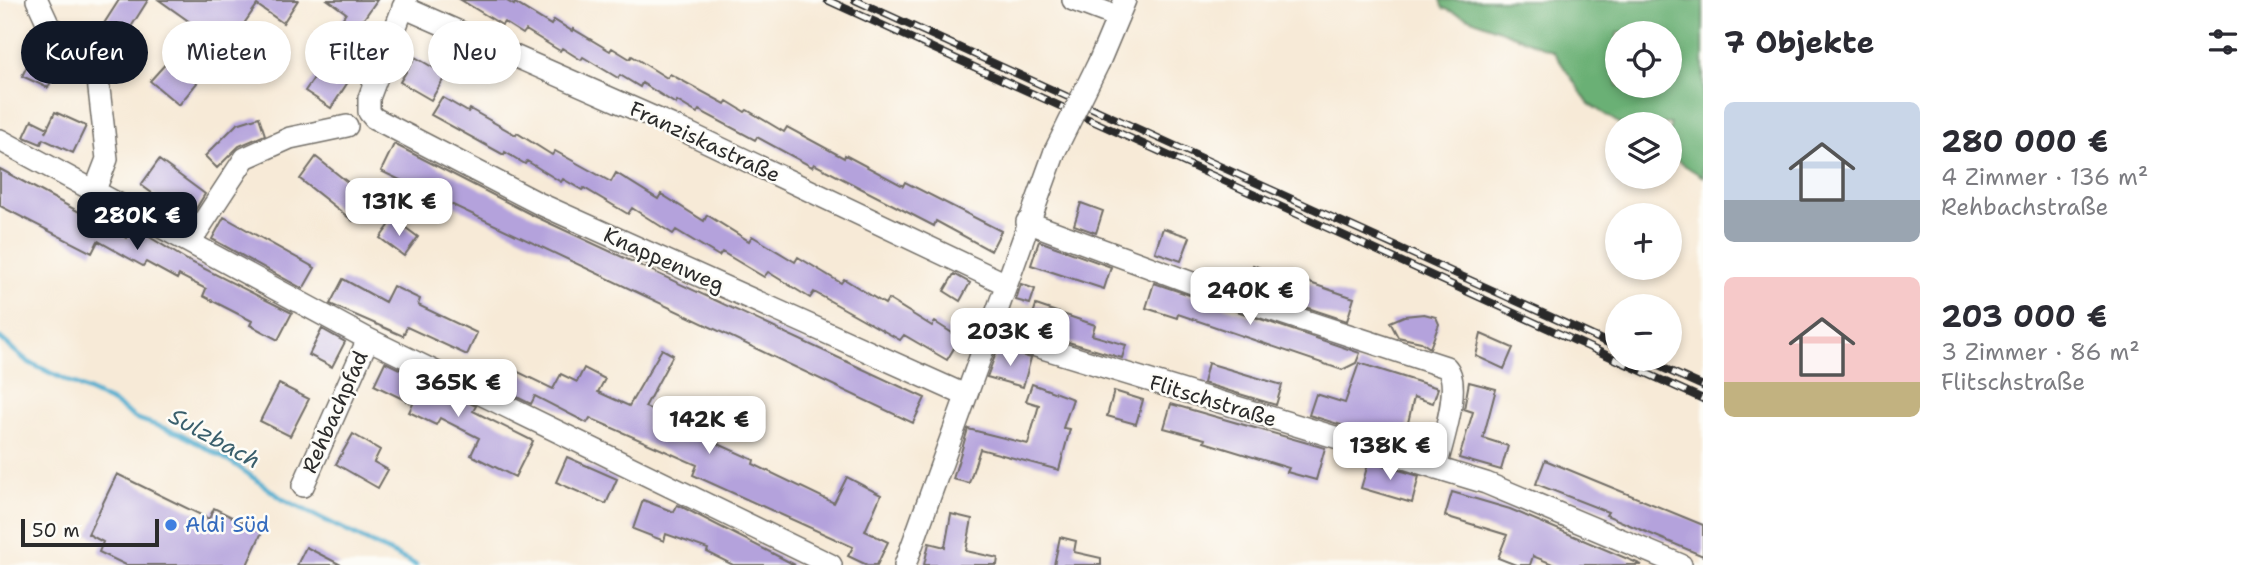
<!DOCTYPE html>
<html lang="de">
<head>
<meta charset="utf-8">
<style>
	:root { --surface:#fff; --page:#f7f7f7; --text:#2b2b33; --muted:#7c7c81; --accent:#111827 }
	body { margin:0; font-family:"Shantell Sans",sans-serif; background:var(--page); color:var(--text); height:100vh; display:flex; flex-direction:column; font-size:26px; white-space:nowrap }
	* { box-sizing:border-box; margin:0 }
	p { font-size:23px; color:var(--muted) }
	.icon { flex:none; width:38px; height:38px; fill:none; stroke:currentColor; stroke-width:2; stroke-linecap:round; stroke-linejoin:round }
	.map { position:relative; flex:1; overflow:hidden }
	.panel { display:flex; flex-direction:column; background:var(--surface); width:560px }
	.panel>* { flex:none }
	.top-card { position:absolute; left:21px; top:21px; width:665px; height:63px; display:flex; gap:14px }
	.buttons { position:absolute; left:1605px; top:21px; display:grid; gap:14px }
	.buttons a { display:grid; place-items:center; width:77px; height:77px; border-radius:50%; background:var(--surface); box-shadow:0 4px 10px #0003; font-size:35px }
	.scale { position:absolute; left:21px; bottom:18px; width:138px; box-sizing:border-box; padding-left:7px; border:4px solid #2b2b2b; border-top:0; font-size:19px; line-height:24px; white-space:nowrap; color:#2b2b2b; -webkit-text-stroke:5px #fdfcf7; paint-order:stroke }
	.price { position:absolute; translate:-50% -60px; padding:0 16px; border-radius:14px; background:#fff; color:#222; font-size:23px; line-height:46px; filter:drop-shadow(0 2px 4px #0008) }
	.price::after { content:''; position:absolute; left:50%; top:42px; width:21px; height:16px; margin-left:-10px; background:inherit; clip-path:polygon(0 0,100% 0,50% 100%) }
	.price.on { background:var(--accent); color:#fff }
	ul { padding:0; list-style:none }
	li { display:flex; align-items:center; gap:21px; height:175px; padding:0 21px }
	li span { display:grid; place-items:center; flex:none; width:196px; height:140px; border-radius:10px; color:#555 }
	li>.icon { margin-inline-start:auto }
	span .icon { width:84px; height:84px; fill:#fffc; stroke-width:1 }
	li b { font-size:30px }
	h2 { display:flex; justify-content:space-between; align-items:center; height:84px; padding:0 21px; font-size:30px }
	.chip { padding:0 24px; border-radius:32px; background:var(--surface); box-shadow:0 4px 10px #0003; font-size:24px; line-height:63px }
	.chip.on { background:var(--accent); color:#fff }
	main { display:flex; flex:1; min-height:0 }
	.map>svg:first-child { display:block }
	.forest { fill:#6ab075; stroke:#4a6e50; stroke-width:2; fill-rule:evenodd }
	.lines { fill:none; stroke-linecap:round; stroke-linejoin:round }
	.stream { stroke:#50acce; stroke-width:5 }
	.building { fill:#b4a2dc }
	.minor-casing { stroke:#726e67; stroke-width:24 }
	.minor { stroke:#fff; stroke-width:21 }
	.rail-casing { stroke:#2b2b2b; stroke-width:8 }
	.rail { stroke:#fdfcf7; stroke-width:5; stroke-dasharray:16; stroke-linecap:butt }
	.minor-bridge-casing { stroke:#726e67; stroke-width:24; stroke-linecap:butt }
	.minor-bridge { stroke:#fff; stroke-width:21 }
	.shop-dot { fill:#3f7fe0; stroke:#fdfcf7; stroke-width:2.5 }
	.labels { text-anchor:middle; stroke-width:5; stroke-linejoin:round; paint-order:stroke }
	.street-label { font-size:21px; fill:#2b2b2b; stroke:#fdfcf7 }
	.shop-label { font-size:21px; fill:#366cbe; stroke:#fdfcf7; text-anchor:start }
	.water-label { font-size:23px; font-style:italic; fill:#3a5f6c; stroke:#fdfcf7 }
</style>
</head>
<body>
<main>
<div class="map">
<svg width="1703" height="565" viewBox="0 0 1703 565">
	<rect width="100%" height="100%" fill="#fdfcf7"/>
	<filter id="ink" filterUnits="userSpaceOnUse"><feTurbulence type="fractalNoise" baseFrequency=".0143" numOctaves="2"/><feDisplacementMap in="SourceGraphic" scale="14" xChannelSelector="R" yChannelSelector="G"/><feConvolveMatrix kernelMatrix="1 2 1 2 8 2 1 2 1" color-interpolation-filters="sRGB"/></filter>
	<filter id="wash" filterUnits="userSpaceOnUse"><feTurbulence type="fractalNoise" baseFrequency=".00686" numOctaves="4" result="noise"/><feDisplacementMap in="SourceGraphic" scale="28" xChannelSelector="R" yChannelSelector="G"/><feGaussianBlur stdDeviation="1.57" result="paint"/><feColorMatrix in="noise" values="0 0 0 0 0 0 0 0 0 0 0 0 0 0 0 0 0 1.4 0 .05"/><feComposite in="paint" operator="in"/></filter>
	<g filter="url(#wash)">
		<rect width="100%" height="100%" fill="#f7ead7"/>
		<path class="forest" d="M1440,0H1703V177L1670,156V124H1620L1589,104L1553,51L1443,8ZM1617,33H1670V86H1617Z"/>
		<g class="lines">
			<path class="stream" d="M0,338L28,362L114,403L135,418L181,434L233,463L284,500L416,565"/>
		</g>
		<g id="blocks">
			<path class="building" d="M119,0H148L124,38L103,25Z
				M159,0H298L283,23L257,5L234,38L219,32L214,39Z
				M328,0H377L356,30L362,34L335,74L348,82L331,108L305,91L335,47L327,42L346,13Z
				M461,0H505L514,5L515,3L551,25L554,20L572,31L573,29L610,51L612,48L630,59L632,56L667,78L670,74L725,104L727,101L745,112L747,110L784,132L787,127L844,158L845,155L903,186L905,182L1001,231L991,251L936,221L934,226L814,164L812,167L757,137L755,140L699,110L697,113L677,101L676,104L642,83L640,87L620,75L618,78L583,57L581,60L562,48L560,51L526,30L523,34L504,22L502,25Z
				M35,50L60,62L48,88L22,76Z
				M415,57L446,75L431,100L400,82Z
				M169,60L197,83L179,105L150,81Z
				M482,61L495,69L487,83L473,75Z
				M442,97L468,112L470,109L516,135L517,133L552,155L555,151L611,182L616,173L658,199L661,194L704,221L707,215L749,241L752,236L795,262L798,257L841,283L844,279L885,304L888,299L932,326L935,322L960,338L947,360L904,335L900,340L814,292L810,298L768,272L764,277L722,252L719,256L676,230L673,234L632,208L628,214L584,188L582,190L563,179L561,182L527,161L525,164L505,152L504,155L431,115Z
				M55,112L86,126L73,153L43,139L41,144L24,137L32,120L48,128L45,133Z
				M259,117L265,135L239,146L217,168L205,156L237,124Z
				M394,144L532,215L925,398L913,423L381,171Z
				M316,157L370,200L353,221L300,179Z
				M159,160L205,194L189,220L141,185Z
				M0,169L127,238L133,227L187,260L292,313L278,340L250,325L252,321L203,296L206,289L179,275L177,279L146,262L143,266L98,241L92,253L0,206Z
				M1081,203L1103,211L1096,233L1074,225Z
				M224,217L315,268L303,289L212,239Z
				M394,219L418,237L404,256L380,238Z
				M1163,228L1190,237L1181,261L1155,252Z
				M1039,241L1111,267L1104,289L1031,265Z
				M1253,265L1278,275L1270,296L1245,287Z
				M954,274L970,283L960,301L944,291Z
				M343,279L385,302L393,286L420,299L418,305L477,333L467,355L407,327L403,336L330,304Z
				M1307,282L1354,298L1347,321L1299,305Z
				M1154,283L1360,353L1356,363L1342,370L1178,314L1177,318L1146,308Z
				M1021,284L1035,289L1030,304L1016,300Z
				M1036,305L1095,325L1092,335L1126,345L1122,358L1028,330Z
				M1424,314L1436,317L1439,324L1430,348L1421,342L1398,337L1390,322L1404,316Z
				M322,329L345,342L332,367L309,355Z
				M1481,334L1513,348L1504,369L1476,356Z
				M998,348L1031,358L1023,387L987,377Z
				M662,349L673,355L645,407L689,424L687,430L754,460L753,464L834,503L847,477L881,495L865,531L888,542L877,565H867L848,556L853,547L693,475L697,465L590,418L587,423L535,396L531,404L492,385L502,364L553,389L561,374L577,382L584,368L605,379L598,392L629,406Z
				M385,362L476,406L473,411L533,441L515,477L471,455L479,438L440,418L436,425L409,412L413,404L374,385Z
				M1208,363L1282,385L1276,405L1203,383Z
				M1359,363L1438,388L1433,403L1414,397L1403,444L1309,415L1316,394L1345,403Z
				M1469,382L1496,389L1483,438L1508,446L1501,470L1459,458L1473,412L1464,409Z
				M279,384L309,399L290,436L260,421Z
				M1032,384L1073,399L1063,428L1070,429L1059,470L980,449L969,483L953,479L968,429L1028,444L1039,405L1026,401Z
				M1114,391L1143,400L1136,424L1107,416Z
				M1171,404L1325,448L1316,480L1287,472L1289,468L1204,442L1205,439L1164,428Z
				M353,434L380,450L374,462L388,470L378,488L336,464Z
				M567,457L617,479L606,504L556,482Z
				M1545,460L1703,525V556L1606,515L1608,512L1536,484Z
				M1369,461L1419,476L1412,503L1361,488Z
				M117,474L209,519L214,508L262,532L247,565H126L99,552L103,542L88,534Z
				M1452,492L1510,509L1642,565H1555L1533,556L1530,565H1516L1498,558L1507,535L1445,516Z
				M643,500L674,512L677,505L680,506L795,565H733L707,552L708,549L666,534L664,541L633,529Z
				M951,514L972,519L966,551L998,558L997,565H924L929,543L945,547Z
				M1060,537L1076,541L1074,552L1101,558V565H1054Z
				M306,547L341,565H297Z"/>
		</g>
	</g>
	<g filter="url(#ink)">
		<use href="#blocks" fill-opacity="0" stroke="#726e67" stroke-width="2"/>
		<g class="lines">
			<g class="minor-casing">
				<path id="minor" d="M37,0L49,26L73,40L89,57L98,80L107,159L95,190
					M406,0L369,98V112L374,118L538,203L965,395
					M1073,0L1118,17
					M403,7L678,128L1004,283
					M1099,62L1125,0
					M0,140L368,339L831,565
					M1027,222L1214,291L1446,367C1463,384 1441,445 1436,468
					M190,242L245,158L290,138L347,126
					M990,332L1486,483L1681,565
					M303,486L368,339
					M905,565L1055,151"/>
			</g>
			<use href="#minor" class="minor"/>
			<g class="rail-casing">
				<path id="rail" d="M827,0L1703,399
					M855,0L1617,347
					M1643,359L1703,386"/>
			</g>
			<use href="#rail" class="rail"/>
			<g class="minor-bridge-casing">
				<path id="minor-bridge" d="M1055,151L1099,62"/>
			</g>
			<use href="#minor-bridge" class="minor-bridge"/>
		</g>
	</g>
	<circle class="shop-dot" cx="171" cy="525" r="7"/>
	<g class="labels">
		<g class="street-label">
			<text transform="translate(705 142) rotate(25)" y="7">Franziskastraße</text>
			<text transform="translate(664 260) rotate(24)" y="7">Knappenweg</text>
			<text transform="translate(1213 401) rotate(17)" y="7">Flitschstraße</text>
			<text transform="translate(335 412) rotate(-66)" y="7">Rehbachpfad</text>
		</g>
		<g class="shop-label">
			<text x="185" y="532">Aldi Süd</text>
		</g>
		<g class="water-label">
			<text transform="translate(215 438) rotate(29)" y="8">Sulzbach</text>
		</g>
	</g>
</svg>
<div class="buttons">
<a><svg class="icon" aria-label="locate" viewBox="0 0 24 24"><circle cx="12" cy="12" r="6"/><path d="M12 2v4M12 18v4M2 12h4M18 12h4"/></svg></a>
<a><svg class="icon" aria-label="layers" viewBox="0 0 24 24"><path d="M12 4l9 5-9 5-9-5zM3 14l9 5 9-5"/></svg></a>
<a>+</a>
<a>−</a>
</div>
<div class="scale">50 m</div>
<b class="price" style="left:399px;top:238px">131K €</b>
<b class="price on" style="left:137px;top:252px">280K €</b>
<b class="price" style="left:1250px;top:327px">240K €</b>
<b class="price" style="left:1010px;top:368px">203K €</b>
<b class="price" style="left:458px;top:419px">365K €</b>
<b class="price" style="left:709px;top:456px">142K €</b>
<b class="price" style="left:1390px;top:482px">138K €</b>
<div class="top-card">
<a class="chip on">Kaufen</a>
<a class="chip">Mieten</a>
<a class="chip">Filter</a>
<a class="chip">Neu</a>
</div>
</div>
<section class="panel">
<h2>7 Objekte<svg class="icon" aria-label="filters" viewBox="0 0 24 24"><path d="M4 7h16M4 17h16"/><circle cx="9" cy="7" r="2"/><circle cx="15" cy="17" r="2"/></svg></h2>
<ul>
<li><span style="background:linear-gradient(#c9d6e8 70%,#9aa5b1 0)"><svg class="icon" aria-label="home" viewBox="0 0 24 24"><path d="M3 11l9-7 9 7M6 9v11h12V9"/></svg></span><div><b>280 000 €</b><p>4 Zimmer · 136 m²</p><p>Rehbachstraße</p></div></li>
<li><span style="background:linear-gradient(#f6c9c9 75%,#c2b280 0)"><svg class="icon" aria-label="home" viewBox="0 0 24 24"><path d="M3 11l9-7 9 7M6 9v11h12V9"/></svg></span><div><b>203 000 €</b><p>3 Zimmer · 86 m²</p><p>Flitschstraße</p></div></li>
</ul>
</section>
</main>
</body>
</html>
